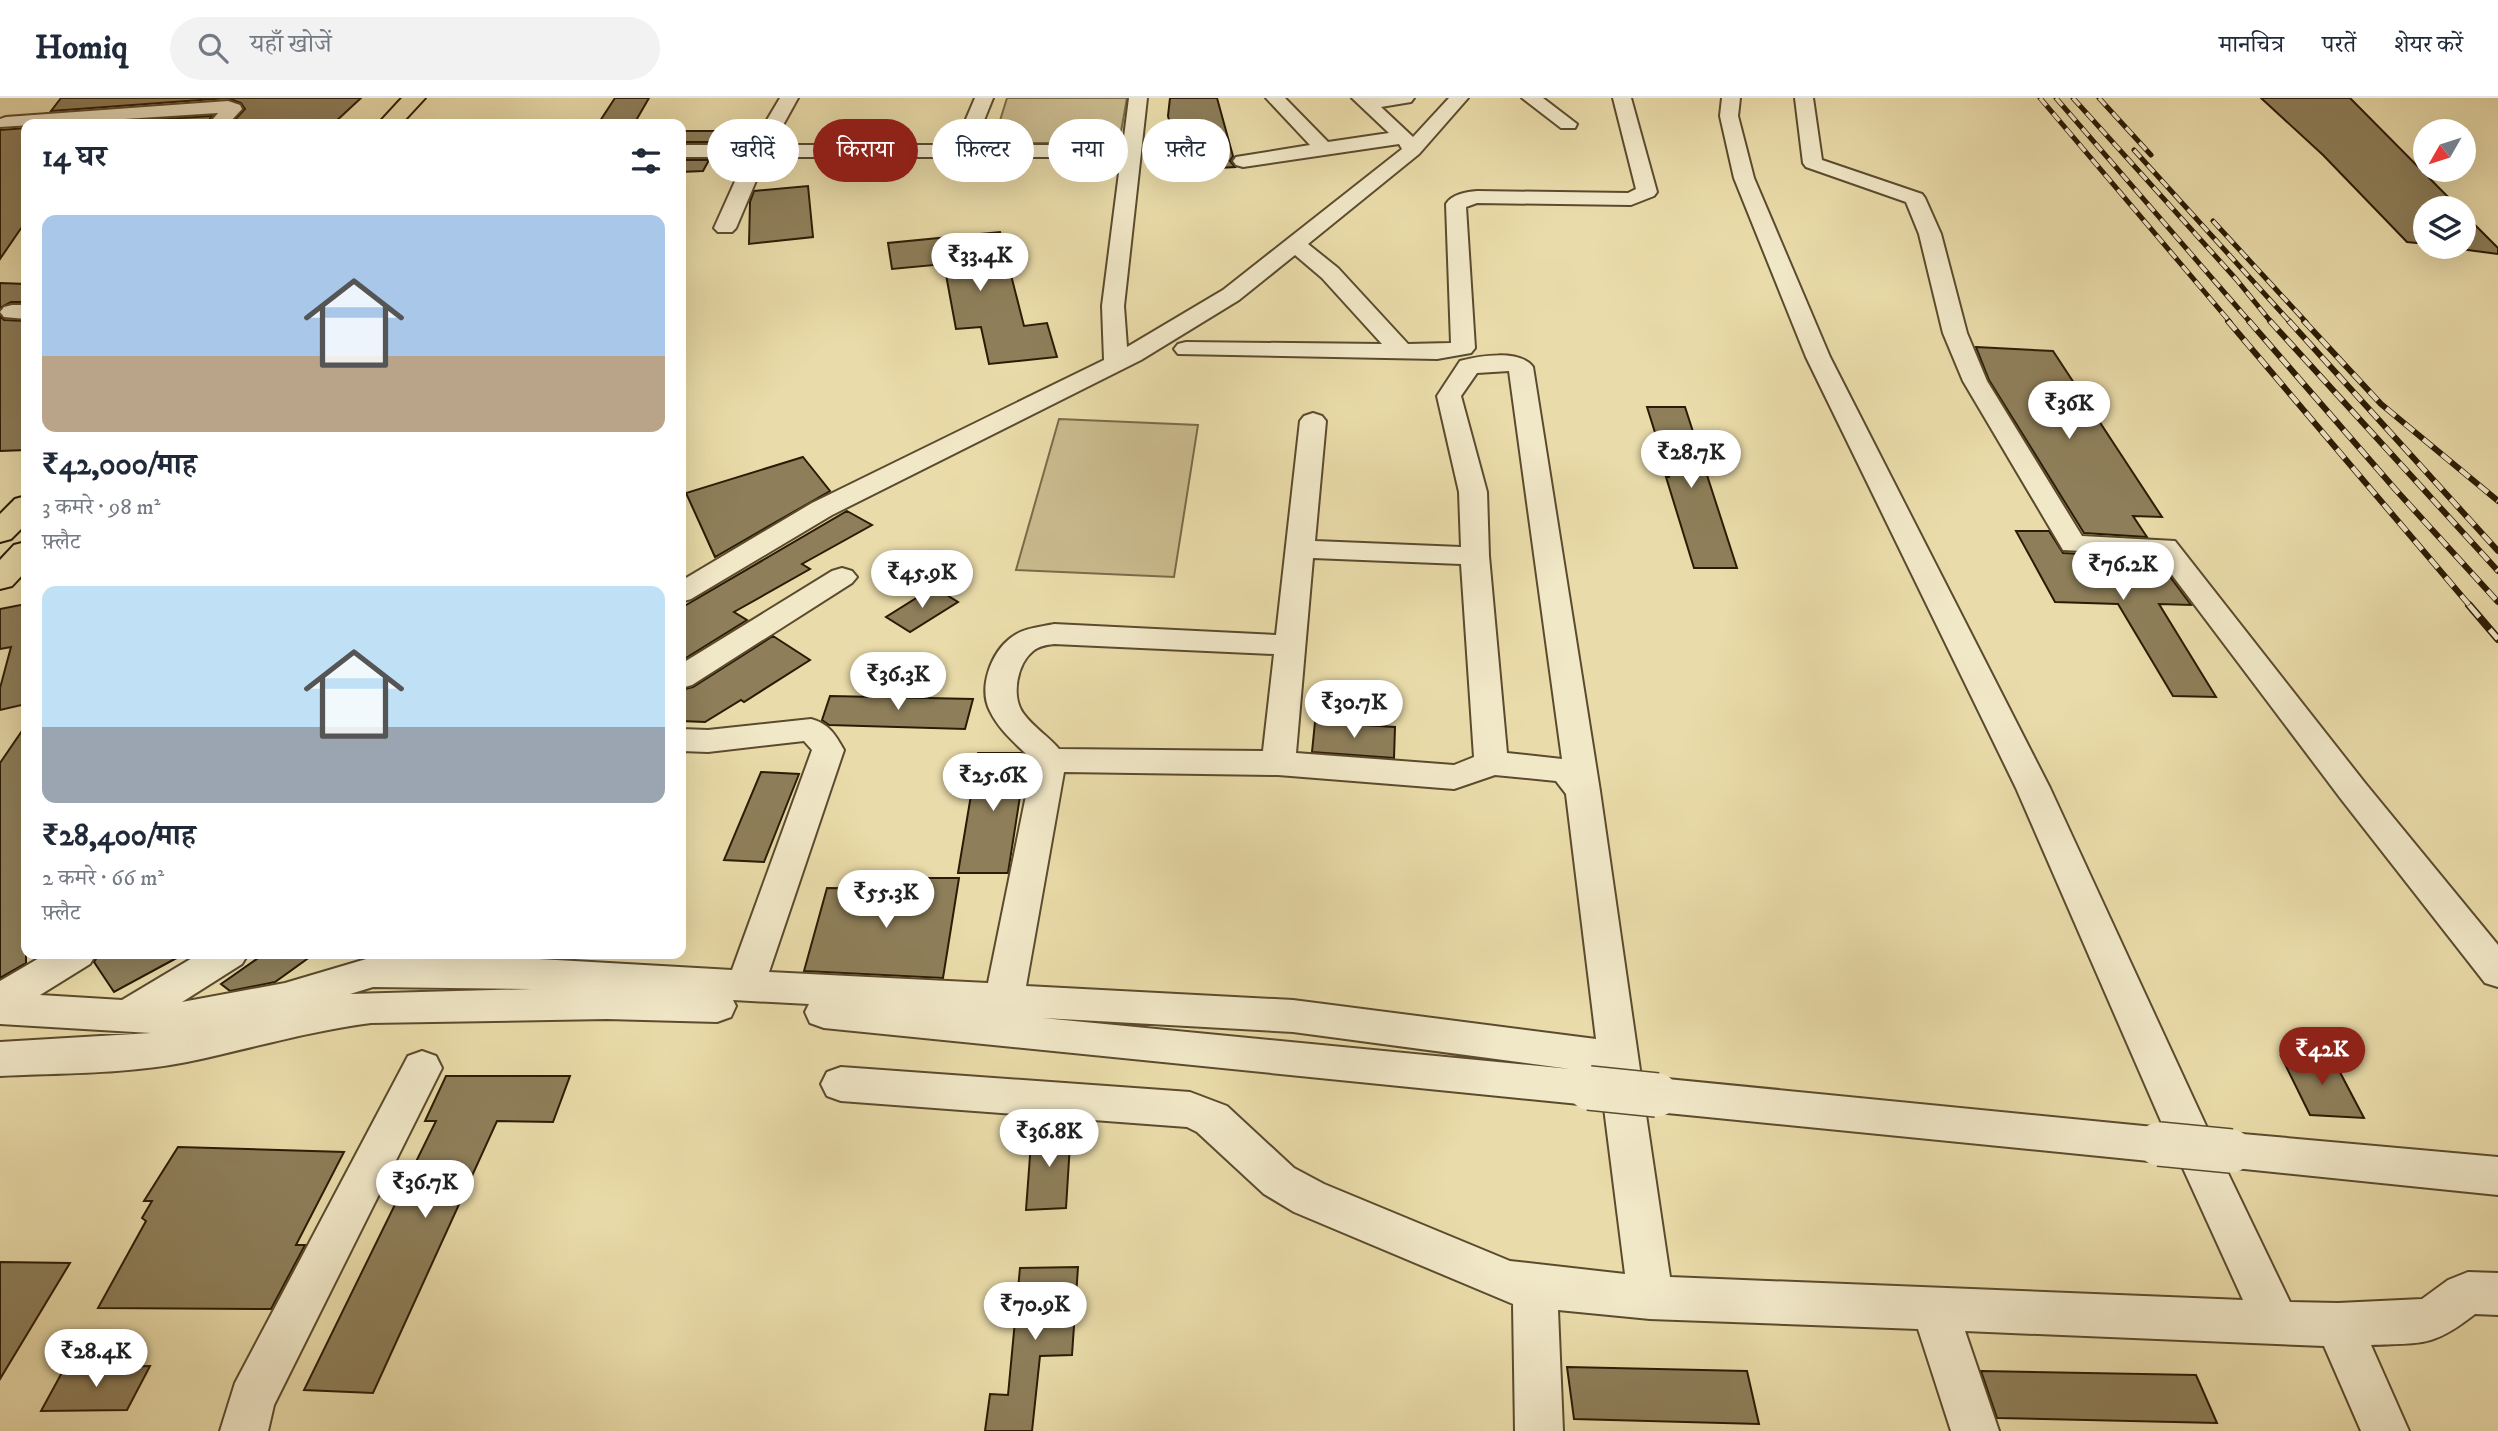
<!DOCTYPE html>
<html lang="hi">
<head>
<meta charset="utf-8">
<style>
	:root { --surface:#fff; --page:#f2f2f3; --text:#1f2937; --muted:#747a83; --line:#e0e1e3; --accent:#8f2418 }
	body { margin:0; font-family:"IM FELL DW Pica","Noto Serif Devanagari",serif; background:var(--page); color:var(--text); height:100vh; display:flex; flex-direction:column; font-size:26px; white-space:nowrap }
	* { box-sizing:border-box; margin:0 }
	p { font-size:23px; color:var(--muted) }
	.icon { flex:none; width:38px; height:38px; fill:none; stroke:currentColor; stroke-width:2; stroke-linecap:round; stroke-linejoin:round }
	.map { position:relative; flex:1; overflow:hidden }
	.sheet { position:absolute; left:21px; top:21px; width:665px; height:840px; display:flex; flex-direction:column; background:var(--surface); border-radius:14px; box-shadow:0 7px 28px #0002 }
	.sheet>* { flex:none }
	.hud { position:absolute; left:707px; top:21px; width:665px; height:63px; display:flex; gap:14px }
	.needle { width:46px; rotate:231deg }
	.tools { position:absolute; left:2413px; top:21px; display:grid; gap:14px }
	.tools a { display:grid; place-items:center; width:63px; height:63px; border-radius:50%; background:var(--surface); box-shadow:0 7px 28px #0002; font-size:35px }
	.price { position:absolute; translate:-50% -60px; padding:0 16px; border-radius:24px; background:#fff; color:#222; font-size:23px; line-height:46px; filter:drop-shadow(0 2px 4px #0008) }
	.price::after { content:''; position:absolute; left:50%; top:42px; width:21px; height:16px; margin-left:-10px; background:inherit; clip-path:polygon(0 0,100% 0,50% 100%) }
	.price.selected { background:var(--accent); color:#fff }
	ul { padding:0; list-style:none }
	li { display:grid; align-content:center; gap:14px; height:371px; padding:0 21px }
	li span { display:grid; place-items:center; height:217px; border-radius:14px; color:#555 }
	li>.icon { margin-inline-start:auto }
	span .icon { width:126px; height:126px; fill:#fffc; stroke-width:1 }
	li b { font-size:30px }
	h2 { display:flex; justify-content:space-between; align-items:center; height:84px; padding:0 21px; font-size:30px }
	.tag { padding:0 24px; border-radius:32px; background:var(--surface); box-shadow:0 7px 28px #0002; font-size:24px; line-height:63px }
	.tag.selected { background:var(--accent); color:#fff }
	header { display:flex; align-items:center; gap:42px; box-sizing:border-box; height:98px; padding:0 35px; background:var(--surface); border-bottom:2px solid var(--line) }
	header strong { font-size:33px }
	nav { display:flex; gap:38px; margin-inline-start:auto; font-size:24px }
	.search { width:490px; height:63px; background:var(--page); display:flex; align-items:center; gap:18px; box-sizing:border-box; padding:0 24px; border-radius:38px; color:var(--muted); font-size:26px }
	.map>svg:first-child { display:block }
	.green { fill:#cabb8e; stroke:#7a6b49; stroke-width:2 }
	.building { fill:#8e7f5a; stroke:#2b1b04; stroke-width:2 }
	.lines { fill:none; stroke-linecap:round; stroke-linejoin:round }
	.minor-casing { stroke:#5b4b2e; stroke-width:4 }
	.highway-casing { stroke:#2b1b04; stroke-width:4 }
	.minor { fill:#f1e8c8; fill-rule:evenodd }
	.highway { fill:#eadcaa; fill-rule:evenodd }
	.rail-far2-casing { stroke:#2b1b04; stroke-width:5 }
	.rail-far1-casing { stroke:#2b1b04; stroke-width:6 }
	.rail-casing { stroke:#2b1b04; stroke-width:8 }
	.rail-far2 { stroke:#f1e8c8; stroke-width:3.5; stroke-dasharray:10; stroke-linecap:butt }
	.rail-far1 { stroke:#f1e8c8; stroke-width:4.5; stroke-dasharray:12; stroke-linecap:butt }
	.rail { stroke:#f1e8c8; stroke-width:5; stroke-dasharray:16; stroke-linecap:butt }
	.minor-bridge-casing { stroke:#5b4b2e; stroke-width:46; stroke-linecap:butt }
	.minor-bridge { stroke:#f1e8c8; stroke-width:43 }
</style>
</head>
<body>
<header>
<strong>Homiq</strong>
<div class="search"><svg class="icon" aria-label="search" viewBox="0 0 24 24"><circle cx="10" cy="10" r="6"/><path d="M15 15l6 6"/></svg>यहाँ खोजें</div>
<nav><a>मानचित्र</a><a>परतें</a><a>शेयर करें</a></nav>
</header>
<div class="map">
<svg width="2498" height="1333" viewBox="0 0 2498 1333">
	<rect width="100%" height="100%" fill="#eadcaa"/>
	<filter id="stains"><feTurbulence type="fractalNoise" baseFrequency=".00286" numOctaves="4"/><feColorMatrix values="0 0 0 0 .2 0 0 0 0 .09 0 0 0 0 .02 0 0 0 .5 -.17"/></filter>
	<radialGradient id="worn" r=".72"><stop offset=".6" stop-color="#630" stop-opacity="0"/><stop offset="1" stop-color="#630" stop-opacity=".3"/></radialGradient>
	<path class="green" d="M1007,0H1127L1119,45H993Z
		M1059,321L1198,327L1174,479L1016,472Z"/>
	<path class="building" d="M61,0H361L333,26H231L245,11L241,5L228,0L51,13Z
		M615,0H649L634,26H598Z
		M1170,0H1217L1233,58L1230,63L1235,69L1181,72L1168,18Z
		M2261,0H2350L2459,110H2426V146L2407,144L2323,57Z
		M212,18L206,26H84Z
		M26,30V123L0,161V32Z
		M681,33H724L718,44H681Z
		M681,62H709L703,73L681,74Z
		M808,88L813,139L749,146L750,104L754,93Z
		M2464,116L2498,150V156L2445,149H2464Z
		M1000,134L1024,228L1047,225L1057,259L989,266L981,229L956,231L944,166L892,171L888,145Z
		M0,185L26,186V204H11L0,210Z
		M0,218L4,222L26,223V352L0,353Z
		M1976,249L2053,253L2162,419L2133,418L2147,439L2084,435L1989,282Z
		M1647,309H1685L1737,470H1694L1666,379H1669Z
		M803,359L830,393L715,459L686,395Z
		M847,413L872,427L802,466L810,471L734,514L747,522L681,563V510Z
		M2016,433H2049L2063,455L2156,460L2191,507L2159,506L2216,599L2173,598L2118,506L2055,504Z
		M934,489L958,504L910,534L886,519Z
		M26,506V606L0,612V590L11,549L0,551V511Z
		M773,538L810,562L744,604L741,602L705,624L681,623V592L693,589Z
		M830,598L973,601L965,631L829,627L822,622Z
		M1315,624L1395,629L1394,660L1312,654Z
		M26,627V865L0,880V665Z
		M978,655H1021L1026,660L1008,775H958Z
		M761,674L799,676L764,764L724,762Z
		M915,780H959L943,880L804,873L827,790L913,791Z
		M99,856H184L114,894L94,864Z
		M264,856H314L275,884L230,893L221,886Z
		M2281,958L2333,961L2364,1020L2310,1017Z
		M446,978H570L553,1024L497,1023L373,1295L304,1292L436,1023H425Z
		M1071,1030L1066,1110L1026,1112L1032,1031Z
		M178,1049L344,1054L296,1147H305L271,1211L98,1210L146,1123L142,1120L152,1103H144Z
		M0,1164L70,1165L0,1281Z
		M1078,1169L1072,1257L1040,1258L1032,1333H985L990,1296L1008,1297L1020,1170Z
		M150,1268L127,1312L41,1313L65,1269Z
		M1567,1269L1747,1273L1759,1326L1574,1321Z
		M1981,1273L2196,1277L2217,1325L1997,1320Z"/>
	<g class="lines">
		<g class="minor-casing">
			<path id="minor" d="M780,0H798L772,47H955L975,0H993L974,47H1123L1129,0H1147L1124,208L1127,249L1223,192L1402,51L1399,46L1243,69L1236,67L1233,63L1236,59L1310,47L1266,0H1285L1328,44L1389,35L1352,0H1414L1411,4L1381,9L1413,39L1449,0H1468L1419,56L1308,146L1338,170L1408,246L1451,245L1446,106C1452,96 1466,94 1477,93L1628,95L1636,91L1613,0H1631L1657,94L1654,98L1631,107L1477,105L1466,109L1475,250L1471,255L1437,261L1178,256L1174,251L1178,246L1186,244L1382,246L1322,180L1295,157L1239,202L1141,262L832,417L691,501L681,504V483L812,405L1104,262L1102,208L1121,59H766L736,130L732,134H718L714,130L746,59H681V47H752Z
				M1522,0H1543L1577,26L1575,30H1561Z
				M1722,0H1740L1738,18L1754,80L1830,259L2050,690L2214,1045L2216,1040L2231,1035L2498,1059V1097L2225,1069L2290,1204L2338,1205L2422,1201L2448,1182L2468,1174L2498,1175V1217L2475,1216C2433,1249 2422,1245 2371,1247L2409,1333H2361L2324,1248L1965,1233L1999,1333H1951L1918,1231L1650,1221L1558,1212L1563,1333H1515L1513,1206L1294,1114L1264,1096L1197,1034L1187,1029L841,1003L827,998L821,986L827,974L841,969L1190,994L1227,1008L1294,1070L1324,1086L1510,1163L1625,1176L1603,1002L1589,1007L824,930L810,925L805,914L809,906L733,902L736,908L731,919L717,924L607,921L371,925C309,933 249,951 187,964C126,976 62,975 0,978V944L151,935L0,926V883L46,856H96L90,866L40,897L122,902L199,856H248L242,866L182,904L285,885L373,859H503L732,872L812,652L804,643L708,654L681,653V631L708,632L811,621C829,626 835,636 844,652L769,874L988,885L1033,663C1018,647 1000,634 990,613C978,590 991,554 1012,539C1023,530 1041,529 1054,526L1276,537L1300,323L1304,318L1313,315L1322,318L1326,323L1315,443L1461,449L1459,394L1437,298L1460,263C1479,258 1520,251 1533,269L1600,693L1642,986L1657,980L2164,1030L2016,690L1806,259L1734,80L1720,18ZM1509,273L1562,661L1507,655L1489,458L1487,394L1461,298L1477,275ZM1313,460L1461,466L1474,659L1454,667L1296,655ZM1054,546L1274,556L1263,653L1059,651C1048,638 1033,629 1023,615C1011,598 1017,566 1033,553C1039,548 1046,547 1054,546ZM1064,674L1278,677L1454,691L1495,677L1556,683L1566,696L1596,941L1293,902L1026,888ZM373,889L532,891L350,896ZM1043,920L1293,934L1570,971ZM1645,1010L1657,1014L2159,1064L2174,1059L2176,1055L2243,1202L1670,1179Z
				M1795,0H1813L1822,62L1922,96L1925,100L1941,136L1967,235L1987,283L2082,438L2175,443L2365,685L2498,847V889L2485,885L2341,701L2157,457L2063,452L1963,283L1943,235L1919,136L1906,104L1806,69L1803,65Z
				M228,3L240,7L242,11L228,26H209L218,15L0,29V21L6,19Z
				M12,207H26V221L4,219L0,214L4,209Z
				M842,470L852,473L857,479L852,485L692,587L681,590V566L832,473Z
				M422,953L436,958L442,970L274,1307L268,1333H220L235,1285L408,958Z"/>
		</g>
		<g class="highway-casing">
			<path id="highway" d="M402,0H425L401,26H378Z
				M26,398V426L11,441L0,444V416L15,401Z
				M26,444V473L12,488L0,491V462L14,447Z"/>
		</g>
		<use href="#minor" class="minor"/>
		<use href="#highway" class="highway"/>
		<g class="rail-far2-casing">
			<path id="rail-far2" d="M2040,0L2230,224
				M2056,0L2250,224
				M2073,0L2236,181L2271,224
				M2099,0L2151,57
				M2134,52L2290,224
				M2213,123L2306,224"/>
		</g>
		<g class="rail-far1-casing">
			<path id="rail-far1" d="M2228,223L2471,509
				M2249,223L2395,391L2498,504
				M2270,223L2498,473
				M2289,223L2498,453
				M2304,223L2381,306L2498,403"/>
		</g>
		<g class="rail-casing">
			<path id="rail" d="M2469,507L2498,541"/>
		</g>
		<use href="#rail-far2" class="rail-far2"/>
		<use href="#rail-far1" class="rail-far1"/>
		<use href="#rail" class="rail"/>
		<g class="minor-bridge-casing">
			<path id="minor-bridge" d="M1589,990L1657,997
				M2159,1046L2231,1053"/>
		</g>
		<use href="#minor-bridge" class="minor-bridge"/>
	</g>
	<rect width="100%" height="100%" filter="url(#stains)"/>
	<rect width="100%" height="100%" fill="url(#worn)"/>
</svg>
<div class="tools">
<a><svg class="needle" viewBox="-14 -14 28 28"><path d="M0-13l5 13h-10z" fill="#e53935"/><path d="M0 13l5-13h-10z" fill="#747a83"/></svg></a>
<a><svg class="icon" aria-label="layers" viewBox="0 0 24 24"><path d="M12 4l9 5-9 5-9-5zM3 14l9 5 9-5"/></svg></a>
</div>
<b class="price" style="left:980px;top:195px">₹33.4K</b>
<b class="price" style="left:2069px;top:343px">₹36K</b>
<b class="price" style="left:1691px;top:392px">₹28.7K</b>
<b class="price" style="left:2123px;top:504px">₹76.2K</b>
<b class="price" style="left:922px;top:512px">₹45.9K</b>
<b class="price" style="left:898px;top:614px">₹36.3K</b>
<b class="price" style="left:1354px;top:642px">₹30.7K</b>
<b class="price" style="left:993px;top:715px">₹25.6K</b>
<b class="price" style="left:886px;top:832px">₹55.3K</b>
<b class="price selected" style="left:2322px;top:989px">₹42K</b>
<b class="price" style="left:1049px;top:1071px">₹36.8K</b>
<b class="price" style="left:425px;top:1122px">₹36.7K</b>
<b class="price" style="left:1035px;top:1244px">₹70.9K</b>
<b class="price" style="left:96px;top:1291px">₹28.4K</b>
<div class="hud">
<a class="tag">खरीदें</a>
<a class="tag selected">किराया</a>
<a class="tag">फ़िल्टर</a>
<a class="tag">नया</a>
<a class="tag">फ़्लैट</a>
</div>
<section class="sheet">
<h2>14 घर<svg class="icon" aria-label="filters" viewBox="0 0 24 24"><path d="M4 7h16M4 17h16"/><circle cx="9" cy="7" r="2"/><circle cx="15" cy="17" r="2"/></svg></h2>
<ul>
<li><span style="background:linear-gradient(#a9c7e8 65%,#b9a48a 0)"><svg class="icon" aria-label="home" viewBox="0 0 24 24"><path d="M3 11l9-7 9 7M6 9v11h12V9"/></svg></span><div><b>₹42,000/माह</b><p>3 कमरे · 98 m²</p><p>फ़्लैट</p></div></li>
<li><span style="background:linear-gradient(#bfe0f5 65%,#9aa5b1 0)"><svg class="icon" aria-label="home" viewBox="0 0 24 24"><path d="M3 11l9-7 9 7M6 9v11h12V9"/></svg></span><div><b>₹28,400/माह</b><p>2 कमरे · 66 m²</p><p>फ़्लैट</p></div></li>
</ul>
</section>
</div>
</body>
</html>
